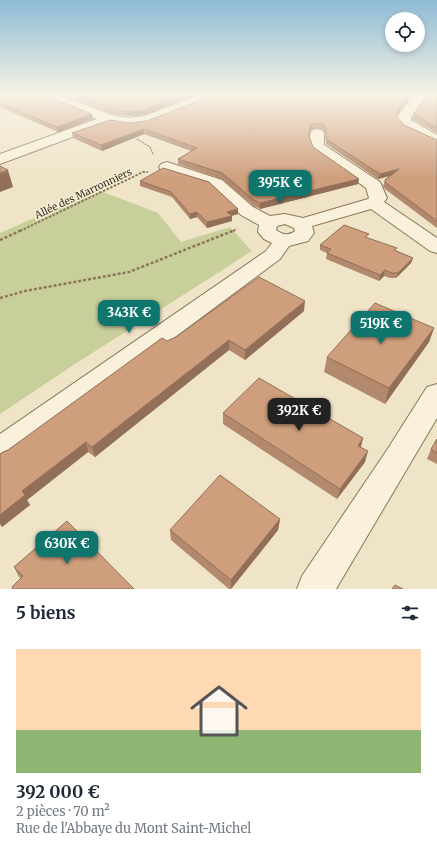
<!DOCTYPE html>
<html lang="fr">
<head>
<meta charset="utf-8">
<style>
	:root { --surface:#fff; --page:#f2f2f3; --text:#1f2937; --muted:#747a83; --line:#e0e1e3; --accent:#0f766e }
	body { margin:0; font-family:Merriweather,serif; background:var(--page); color:var(--text); height:100vh; display:flex; flex-direction:column; font-size:15px; white-space:nowrap }
	* { box-sizing:border-box; margin:0 }
	p { font-size:13px; color:var(--muted) }
	.icon { flex:none; width:22px; height:22px; fill:none; stroke:currentColor; stroke-width:2; stroke-linecap:round; stroke-linejoin:round }
	.map { position:relative; height:589px; overflow:hidden }
	.drawer { display:flex; flex-direction:column; background:var(--surface); flex:1 }
	.drawer>* { flex:none }
	.controls { position:absolute; left:385px; top:12px; display:grid; gap:8px }
	.controls a { display:grid; place-items:center; width:40px; height:40px; border-radius:50%; background:var(--surface); box-shadow:0 2px 6px #0003; font-size:20px }
	.price { position:absolute; translate:-50% -34px; padding:0 9px; border-radius:8px; background:var(--accent); color:#fff; font-size:13px; line-height:26px; filter:drop-shadow(0 1px 2px #0008) }
	.price::after { content:''; position:absolute; left:50%; top:24px; width:12px; height:9px; margin-left:-6px; background:inherit; clip-path:polygon(0 0,100% 0,50% 100%) }
	.price.active { background:#222; color:#fff }
	ul { padding:0; list-style:none }
	li { display:grid; align-content:center; gap:8px; height:212px; padding:0 16px }
	li+li { border-top:1px solid var(--line) }
	li span { display:grid; place-items:center; height:124px; border-radius:0px; color:#555 }
	li>.icon { margin-inline-start:auto }
	span .icon { width:72px; height:72px; fill:#fffc; stroke-width:1 }
	li b { font-size:17px }
	h2 { display:flex; justify-content:space-between; align-items:center; height:48px; padding:0 16px; font-size:17px }
	.map>svg:first-child { display:block }
	.green { fill:#c9cf9b }
	.lines { fill:none; stroke-linecap:round; stroke-linejoin:round }
	.street-casing { stroke:#8d765c; stroke-width:2 }
	.path-far2 { stroke:#8d765c; stroke-width:1.5; stroke-dasharray:2 1; stroke-linecap:butt }
	.path-far1 { stroke:#8d765c; stroke-width:2; stroke-dasharray:2.5 1.5; stroke-linecap:butt }
	.path { stroke:#8d765c; stroke-width:2.5; stroke-dasharray:3 2; stroke-linecap:butt }
	.street { fill:#faf1dc; fill-rule:evenodd }
	.wall { fill:#b2896c }
	.shaded-wall { fill:#916f58 }
	.building { fill:#cf9f7d; stroke:#916f58 }
	.labels { text-anchor:middle; stroke-width:3; stroke-linejoin:round; paint-order:stroke }
	.far-street-label { font-size:10px; fill:#3d2e20; stroke:#f7eed8 }
</style>
</head>
<body>
<div class="map">
<svg width="437" height="589" viewBox="0 0 437 589">
	<rect width="100%" height="100%" fill="#f0e4c8"/>
	<path class="green" d="M98,190L158,213L181,242L230,227L252,251L72,366L0,414V233Z"/>
	<g class="lines">
		<g class="street-casing">
			<path id="street" d="M41,95H59L112,115L129,118L145,116L199,95H217L215,98L147,124L129,126L110,123L0,164V154L97,119L43,98Z
				M414,95H427L411,117V120L437,135V145L404,129L397,121V117Z
				M317,129L322,130L324,133V145L380,182L387,198L384,202L437,238V253L430,251L371,209L312,226L314,233L308,241L289,246L280,259L11,459L0,463V434L266,251L272,243L264,239L258,232L259,225L241,215L210,186L161,170L159,167L161,164L167,162L173,164L222,180L253,207L270,216L285,214L303,218L368,199L369,198L366,188L314,151C310,145 308,137 312,130ZM285,224L294,228L295,231C289,236 283,235 276,230L277,226Z
				M437,384V418L336,589H297L302,576L387,450L427,387Z"/>
		</g>
		<path class="path-far2" d="M137,139L150,147L153,154"/>
		<path class="path-far1" d="M20,231L143,172H148
			M233,231L237,229"/>
		<path class="path" d="M0,240L22,230
			M0,298L25,291L129,272L235,230"/>
		<use href="#street" class="street"/>
	</g>
	<path class="wall" d="M0,95L93,119L58,132L0,107Z
		M64,95H194L145,115L129,116L112,114Z
		M214,95H412L397,115V117L404,125L437,140V228L385,189L383,186L385,180L389,176L378,179L326,144V133L322,129H312L309,132V136L313,147L358,184L260,209L254,206L222,179L178,164V159L191,151L144,134L102,151L73,138L72,133L129,123L147,121Z
		M437,95V133L412,119L414,114Z
		M140,181L238,214L231,216L232,221L207,228L197,217L190,219L172,197L140,186Z
		M368,238L396,251L413,258L411,263L396,278H390L384,276L379,281L326,259L327,253L320,250V245Z
		M304,311L245,360L229,350L95,457L88,452L27,500L30,505L2,527L0,524V454L8,450L167,341Z
		M434,328L429,342L385,404L324,372L327,357Z
		M223,413L363,438L361,447L365,462L337,499L223,424Z
		M437,439V464L427,459L431,449Z
		M280,519L278,530L231,589H229L171,540L170,530Z
		M14,567L134,589H13L12,587L21,578L19,577Z"/>
	<path class="shaded-wall" d="M182,95H194L145,115L129,116V112Z
		M409,95H412L396,116L397,111Z
		M92,114L93,119L58,132L57,127Z
		M312,124V129L309,132L310,127Z
		M144,129V134L102,151L101,145Z
		M399,169L397,174L378,179L380,174Z
		M8,170L13,187L0,192V173Z
		M359,179L358,184L260,209V203Z
		M238,209V214L227,217V212Z
		M197,212V217L190,219V214Z
		M232,216V221L207,228V222Z
		M413,258L411,263L396,278L398,273Z
		M385,270L384,276L379,281L380,275Z
		M305,301L304,311L245,360V350Z
		M434,328L429,342L385,404L389,388Z
		M229,340V350L95,457L92,447Z
		M363,438L360,449L358,446Z
		M86,442L88,452L27,500L30,505L2,527L0,523V515L22,491Z
		M368,451L365,462L337,499L340,489Z
		M280,519L278,530L231,589V580Z"/>
	<path class="building" d="M0,95H43L92,114L57,127L0,103Z
		M76,95H182L144,110L129,112L112,109Z
		M214,95H409L397,111V117L404,125L437,140V221L386,183L385,180L399,169L380,174L326,139V128L323,124H312L310,127L309,136L313,147L359,179L260,203L254,200L222,173L178,159L197,148L144,129L101,145L72,133L110,120L129,123L147,121Z
		M427,95H437V128L414,114Z
		M0,166L8,170L0,173Z
		M163,168L209,182L238,209L227,212L232,216L207,222L197,212L190,214L171,192L140,181Z
		M344,225L369,234L365,237L397,248L394,250L413,258L398,273H392L385,270L380,275L327,253L331,249L320,245Z
		M259,277L305,301L245,350L229,340L92,447L86,442L22,491L25,495L0,515V454L3,452L8,450L162,338L167,341L176,337Z
		M375,303L434,328L389,388L327,357Z
		M259,378L363,438L358,446L368,451L340,489L223,413Z
		M437,439V453L431,449Z
		M220,475L280,519L231,580L170,530Z
		M67,521L134,589H13L12,587L23,576L14,567Z
		M395,585L403,589H392Z"/>
	<linearGradient id="sky" x2="0" y2="1"><stop stop-color="#8fbad6"/><stop offset="0.53" stop-color="#f8f3e6"/><stop offset="1" stop-color="#f8f3e6" stop-opacity="0"/></linearGradient>
	<rect width="437" height="178" fill="url(#sky)"/>
	<g class="labels">
		<g class="far-street-label">
			<text transform="translate(83 193) rotate(-25)" y="4">Allée des Marronniers</text>
		</g>
	</g>
</svg>
<div class="controls">
<a><svg class="icon" aria-label="locate" viewBox="0 0 24 24"><circle cx="12" cy="12" r="6"/><path d="M12 2v4M12 18v4M2 12h4M18 12h4"/></svg></a>
</div>
<b class="price" style="left:280px;top:204px">395K €</b>
<b class="price" style="left:129px;top:334px">343K €</b>
<b class="price" style="left:381px;top:345px">519K €</b>
<b class="price active" style="left:299px;top:432px">392K €</b>
<b class="price" style="left:67px;top:565px">630K €</b>
</div>
<section class="drawer">
<h2>5 biens<svg class="icon" aria-label="filters" viewBox="0 0 24 24"><path d="M4 7h16M4 17h16"/><circle cx="9" cy="7" r="2"/><circle cx="15" cy="17" r="2"/></svg></h2>
<ul>
<li><span style="background:linear-gradient(#ffd9b3 65%,#8fb573 0)"><svg class="icon" aria-label="home" viewBox="0 0 24 24"><path d="M3 11l9-7 9 7M6 9v11h12V9"/></svg></span><div><b>392 000 €</b><p>2 pièces · 70 m²</p><p>Rue de l'Abbaye du Mont Saint-Michel</p></div></li>
</ul>
</section>
</body>
</html>
